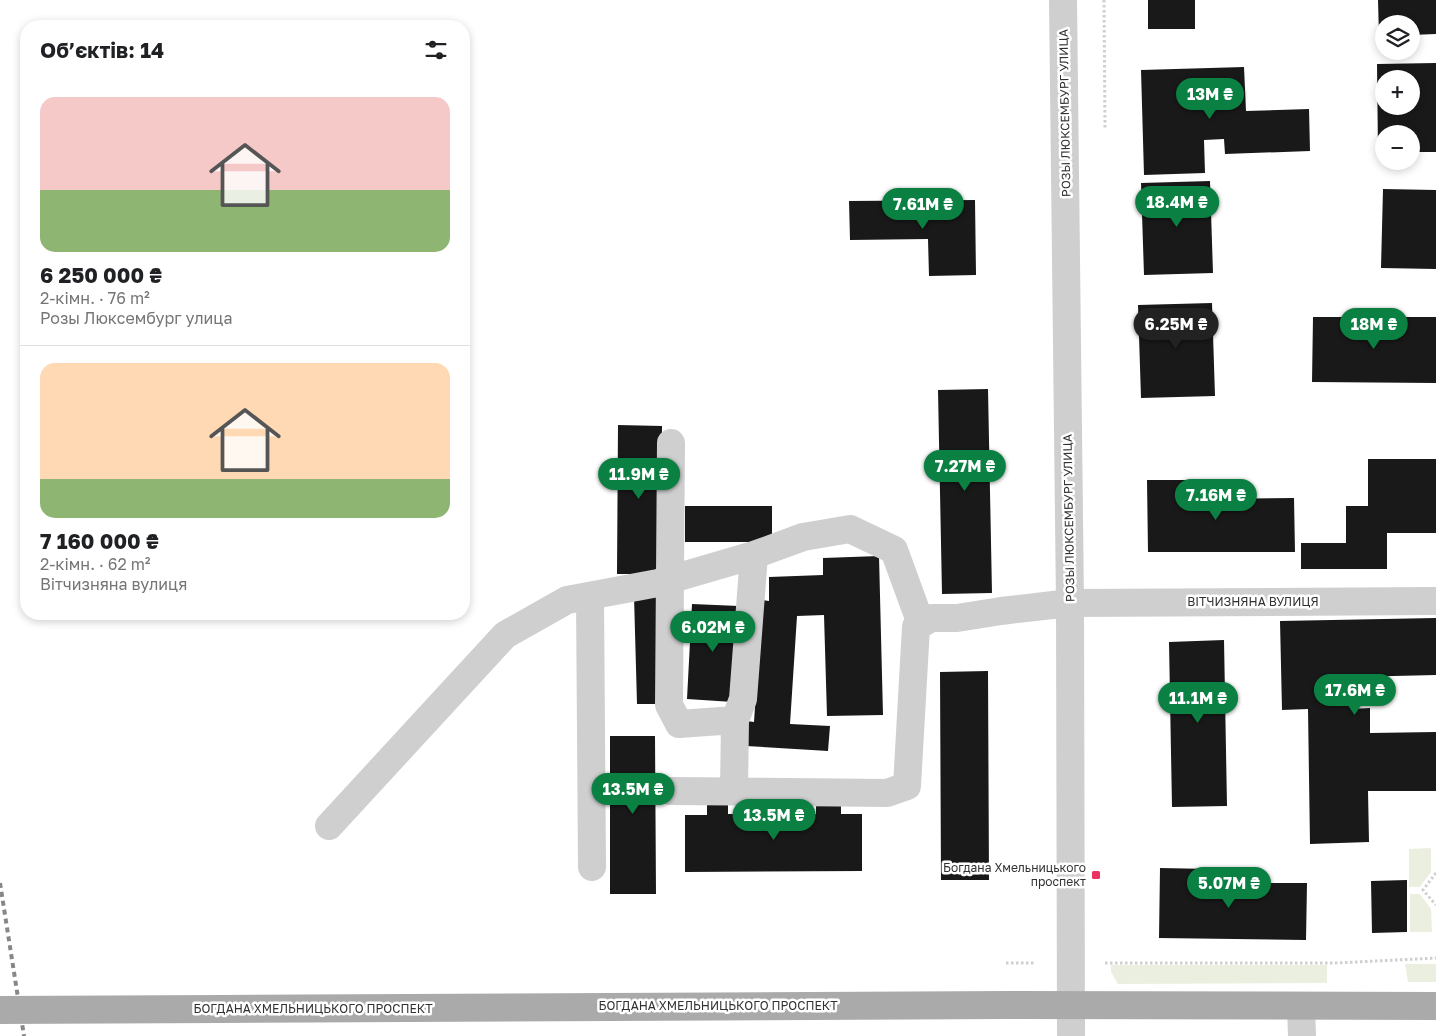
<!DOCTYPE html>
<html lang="uk">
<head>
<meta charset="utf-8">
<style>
	:root { --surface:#fff; --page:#f6f6f6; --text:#202124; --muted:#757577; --line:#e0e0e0; --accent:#0b8043 }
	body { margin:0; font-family:"Golos Text",sans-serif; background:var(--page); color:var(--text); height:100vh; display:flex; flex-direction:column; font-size:19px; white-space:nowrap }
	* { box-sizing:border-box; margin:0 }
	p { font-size:16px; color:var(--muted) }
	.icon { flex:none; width:28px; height:28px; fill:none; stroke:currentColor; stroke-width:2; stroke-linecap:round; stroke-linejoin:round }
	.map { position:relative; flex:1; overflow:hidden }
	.details { position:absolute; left:20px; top:20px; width:450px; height:600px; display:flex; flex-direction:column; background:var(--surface); border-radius:20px; box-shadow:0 2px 8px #0003 }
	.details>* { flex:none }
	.tools { position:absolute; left:1375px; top:15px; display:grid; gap:10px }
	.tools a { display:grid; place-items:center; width:45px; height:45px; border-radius:50%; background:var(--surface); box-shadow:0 2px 8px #0003; font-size:25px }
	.price { position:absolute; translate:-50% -42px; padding:0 11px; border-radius:18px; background:var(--accent); color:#fff; font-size:16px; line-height:32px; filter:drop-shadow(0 1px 2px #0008) }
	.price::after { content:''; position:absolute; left:50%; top:30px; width:15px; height:11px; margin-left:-8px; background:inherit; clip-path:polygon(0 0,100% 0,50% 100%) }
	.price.current { background:#222; color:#fff }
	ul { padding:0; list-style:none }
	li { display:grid; align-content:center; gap:10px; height:265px; padding:0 20px }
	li+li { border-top:1px solid var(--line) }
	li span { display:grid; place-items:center; height:155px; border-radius:15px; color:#555 }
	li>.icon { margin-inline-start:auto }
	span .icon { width:90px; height:90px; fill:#fffc; stroke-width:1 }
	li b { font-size:21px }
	h2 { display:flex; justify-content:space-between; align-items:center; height:60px; padding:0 20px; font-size:21px }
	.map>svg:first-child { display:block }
	.green { fill:#ebefe0 }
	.building { fill:#191919; fill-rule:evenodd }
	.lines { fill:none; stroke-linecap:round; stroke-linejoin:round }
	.path { stroke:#cfcfcf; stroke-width:3; stroke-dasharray:2.5 2.5; stroke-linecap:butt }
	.minor { stroke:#cfcfcf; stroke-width:28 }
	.major { stroke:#aaa; stroke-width:28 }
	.rail { stroke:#878787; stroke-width:4; stroke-dasharray:5 4; stroke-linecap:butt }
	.major-bridge { stroke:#aaa; stroke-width:28 }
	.poi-dot { fill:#eb3261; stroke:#fff; stroke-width:2 }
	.labels { text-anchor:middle; stroke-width:5; stroke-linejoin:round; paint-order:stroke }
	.street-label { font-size:12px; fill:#323232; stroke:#fff }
	.poi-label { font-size:12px; fill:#323232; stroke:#fff; text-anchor:end }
</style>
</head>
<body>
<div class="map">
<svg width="1436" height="1036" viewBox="0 0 1436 1036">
	<rect width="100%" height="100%" fill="#fff"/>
	<path class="green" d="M1431,848V872L1420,887H1409V849Z
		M1410,894H1420L1431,909L1432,932H1410Z
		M1405,964H1436V982H1408Z
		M1111,965H1327V983L1118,984L1111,972Z"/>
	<path class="building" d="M1148,0H1195V29H1148Z
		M1378,0H1436V34L1411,35V24H1384V36H1379Z
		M1436,63V152H1411V134H1384V153H1378L1377,64ZM1384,79H1411V106H1384Z
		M1244,67L1246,111L1309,109L1310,151L1225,154L1224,139L1204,140L1205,173L1144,175L1141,70Z
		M1210,181L1213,273L1144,275L1141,183Z
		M1383,189L1436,190V269L1381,268Z
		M975,200L976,275L929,276L928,239L850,240L849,201Z
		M1212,303L1215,396L1141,398L1138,305Z
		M1313,317H1436V383L1312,382Z
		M988,389L992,593L942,594L938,390Z
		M618,425L662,426L661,574H617Z
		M1368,459H1436V533H1387V569H1301V543H1346V506H1368Z
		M1147,480H1198V499L1294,498L1295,552H1148Z
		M685,506H772V542H685Z
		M879,556L883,715L827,716L824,615L797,616L790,724L830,726L828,751L746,746L747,721L754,722L762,600L769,601V577L823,575V558Z
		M659,595L662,704H637L634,596Z
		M692,604L739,606L733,702L687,699Z
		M1436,618V675L1351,677V709L1370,708V733L1436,732V791H1368L1369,842L1310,844L1308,709L1282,710L1280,621Z
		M1224,640L1227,806L1172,807L1169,642Z
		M988,671L989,880H941L940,672Z
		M610,736H655L656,894H610Z
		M816,802H841V814H862V871L685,872V815H707V804H728V814H816Z
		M1160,868L1211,869V887L1270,888V883H1307L1306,940L1159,938Z
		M1407,880V932L1372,933L1371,881Z"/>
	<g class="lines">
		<path class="path" d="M1104,0L1105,128
			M1436,873L1423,890L1436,905
			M1006,963H1036
			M1105,963H1335L1436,958"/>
		<path class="minor" d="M1063,0L1070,603L1071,1036
			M671,443L669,705L679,724L735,720L743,699L754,555
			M590,596L592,867
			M670,791L887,793L907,786L916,627L931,618H957L1001,611L1070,603L1436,601
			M734,791L735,720
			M329,826L505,635L567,600L658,583L754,555L803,537L850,529L894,550L921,624
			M1301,1006L1302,1036"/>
		<path class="major" d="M220,1009L1007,1005L1436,1006"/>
		<path class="rail" d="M0,883L24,1036"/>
		<path class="major-bridge" d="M0,1010L220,1009"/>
	</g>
	<rect class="poi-dot" x="1091" y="870" width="10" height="10" rx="2.5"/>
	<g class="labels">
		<g class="street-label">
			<text transform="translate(1065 113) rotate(-91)" y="4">РОЗЫ ЛЮКСЕМБУРГ УЛИЦА</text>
			<text transform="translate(1069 518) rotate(-91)" y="4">РОЗЫ ЛЮКСЕМБУРГ УЛИЦА</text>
			<text x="1253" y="606">ВІТЧИЗНЯНА ВУЛИЦЯ</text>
			<text x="718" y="1010">БОГДАНА ХМЕЛЬНИЦЬКОГО ПРОСПЕКТ</text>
			<text x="313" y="1013">БОГДАНА ХМЕЛЬНИЦЬКОГО ПРОСПЕКТ</text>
		</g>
		<g class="poi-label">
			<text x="1086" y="872">Богдана Хмельницького<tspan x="1086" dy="14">проспект</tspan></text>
		</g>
	</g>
</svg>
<div class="tools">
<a><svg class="icon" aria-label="layers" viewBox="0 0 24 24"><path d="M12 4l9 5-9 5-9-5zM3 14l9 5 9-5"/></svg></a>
<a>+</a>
<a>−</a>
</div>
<b class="price" style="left:1210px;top:120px">13M ₴</b>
<b class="price" style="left:1177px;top:228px">18.4M ₴</b>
<b class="price" style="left:923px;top:230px">7.61M ₴</b>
<b class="price current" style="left:1176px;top:350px">6.25M ₴</b>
<b class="price" style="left:1374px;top:350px">18M ₴</b>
<b class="price" style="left:965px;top:492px">7.27M ₴</b>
<b class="price" style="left:639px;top:500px">11.9M ₴</b>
<b class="price" style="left:1216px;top:521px">7.16M ₴</b>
<b class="price" style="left:713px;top:653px">6.02M ₴</b>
<b class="price" style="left:1355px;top:716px">17.6M ₴</b>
<b class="price" style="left:1198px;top:724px">11.1M ₴</b>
<b class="price" style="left:633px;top:815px">13.5M ₴</b>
<b class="price" style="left:774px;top:841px">13.5M ₴</b>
<b class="price" style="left:1229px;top:909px">5.07M ₴</b>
<section class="details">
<h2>Об’єктів: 14<svg class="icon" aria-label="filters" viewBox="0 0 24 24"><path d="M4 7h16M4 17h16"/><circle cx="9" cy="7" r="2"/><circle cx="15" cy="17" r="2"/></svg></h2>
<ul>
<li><span style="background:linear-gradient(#f6c9c9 60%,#8fb573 0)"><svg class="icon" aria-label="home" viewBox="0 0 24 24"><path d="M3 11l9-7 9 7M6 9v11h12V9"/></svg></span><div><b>6 250 000 ₴</b><p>2-кімн. · 76 m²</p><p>Розы Люксембург улица</p></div></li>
<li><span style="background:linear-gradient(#ffd9b3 75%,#8fb573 0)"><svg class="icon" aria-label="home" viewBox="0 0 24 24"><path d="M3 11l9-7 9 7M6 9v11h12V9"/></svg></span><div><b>7 160 000 ₴</b><p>2-кімн. · 62 m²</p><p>Вітчизняна вулиця</p></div></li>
</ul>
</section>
</div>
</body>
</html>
